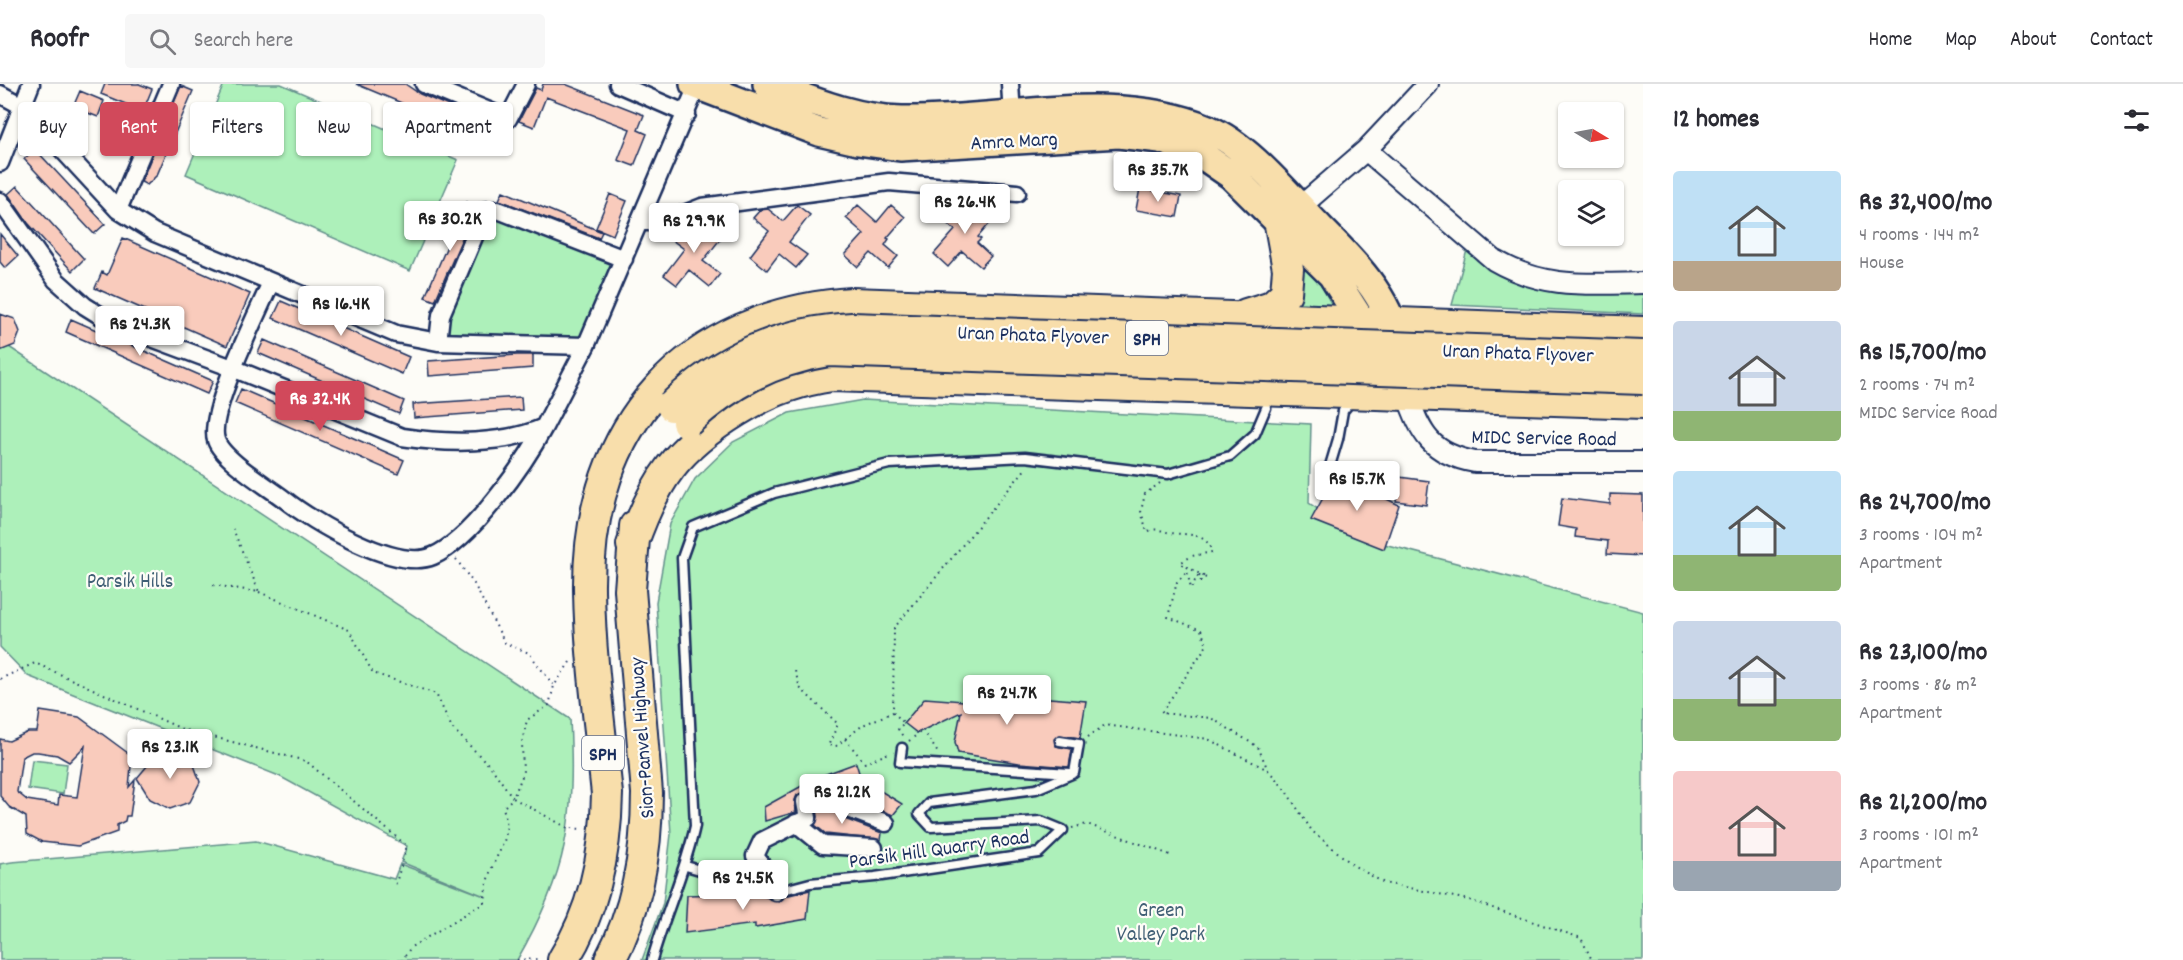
<!DOCTYPE html>
<html lang="en">
<head>
<meta charset="utf-8">
<style>
	:root { --surface:#fff; --page:#f7f7f7; --text:#2b2b33; --muted:#7c7c81; --line:#e1e1e2; --accent:#d1495b }
	body { margin:0; font-family:Dekko,sans-serif; background:var(--page); color:var(--text); height:100vh; display:flex; flex-direction:column; font-size:22px; white-space:nowrap }
	* { box-sizing:border-box; margin:0 }
	p { font-size:20px; color:var(--muted) }
	.icon { flex:none; width:33px; height:33px; fill:none; stroke:currentColor; stroke-width:2; stroke-linecap:round; stroke-linejoin:round }
	.map { position:relative; flex:1; overflow:hidden }
	.drawer { display:flex; flex-direction:column; background:var(--surface); width:540px }
	.drawer>* { flex:none }
	.hud { position:absolute; left:18px; top:18px; width:570px; height:54px; display:flex; gap:12px }
	.needle { width:39px; rotate:100deg }
	.controls { position:absolute; left:1558px; top:18px; display:grid; gap:12px }
	.controls a { display:grid; place-items:center; width:66px; height:66px; border-radius:6px; background:var(--surface); box-shadow:0 2px 4px #0004; font-size:30px }
	.price { position:absolute; translate:-50% -51px; padding:0 14px; border-radius:6px; background:#fff; color:#222; font-size:20px; line-height:39px; filter:drop-shadow(0 2px 3px #0008) }
	.price::after { content:''; position:absolute; left:50%; top:36px; width:18px; height:14px; margin-left:-9px; background:inherit; clip-path:polygon(0 0,100% 0,50% 100%) }
	.price.active { background:var(--accent); color:#fff }
	ul { padding:0; list-style:none }
	li { display:flex; align-items:center; gap:18px; height:150px; padding:0 30px }
	li span { display:grid; place-items:center; flex:none; width:168px; height:120px; border-radius:6px; color:#555 }
	li>.icon { margin-inline-start:auto }
	span .icon { width:72px; height:72px; fill:#fffc; stroke-width:1 }
	li b { font-size:26px }
	h2 { display:flex; justify-content:space-between; align-items:center; height:72px; padding:0 30px; font-size:26px }
	.chip { padding:0 21px; border-radius:6px; background:var(--surface); box-shadow:0 2px 4px #0004; font-size:21px; line-height:54px }
	.chip.active { background:var(--accent); color:#fff }
	header { display:flex; align-items:center; gap:36px; box-sizing:border-box; height:84px; padding:0 30px; background:var(--surface); border-bottom:2px solid var(--line) }
	header strong { font-size:28px }
	nav { display:flex; gap:33px; margin-inline-start:auto; font-size:21px }
	.search { width:420px; height:54px; background:var(--page); display:flex; align-items:center; gap:15px; box-sizing:border-box; padding:0 21px; border-radius:6px; color:var(--muted); font-size:22px }
	main { display:flex; flex:1; min-height:0 }
	.map>svg:first-child { display:block }
	.green { fill:#adf0ba; stroke:#64908c; stroke-width:1.5 }
	.building { fill:#f9cbbc; stroke:#1b2f5e; stroke-width:1.5; fill-rule:evenodd }
	.lines { fill:none; stroke-linecap:round; stroke-linejoin:round }
	.service-casing { stroke:#1b2f5e; stroke-width:13 }
	.minor-casing { stroke:#1b2f5e; stroke-width:21 }
	.tertiary-casing { stroke:#1b2f5e; stroke-width:24 }
	.trunk-casing { stroke:#1b2f5e; stroke-width:32 }
	.motorway-casing { stroke:#1b2f5e; stroke-width:34 }
	.path { stroke:#1b2f5e; stroke-width:2; stroke-dasharray:1.5 4.5; stroke-linecap:butt }
	.service { stroke:#fdfcf7; stroke-width:8 }
	.minor { stroke:#fdfcf7; stroke-width:16 }
	.tertiary { stroke:#fdfcf7; stroke-width:20 }
	.trunk { stroke:#f8deab; stroke-width:27 }
	.motorway { stroke:#f8deab; stroke-width:30 }
	.motorway-bridge-casing { stroke:#1b2f5e; stroke-width:34; stroke-linecap:butt }
	.motorway-bridge { stroke:#f8deab; stroke-width:30 }
	.labels { text-anchor:middle; stroke-width:4.5; stroke-linejoin:round; paint-order:stroke }
	.shield { fill:#fdfcf7; stroke:#5f6c8c; stroke-width:1.5 }
	.shield-label { font-size:20px; font-weight:bold; fill:#1b2f5e }
	.street-label { font-size:21px; fill:#1b2f5e; stroke:#fdfcf7 }
	.park-label { font-size:21px; fill:#405f75; stroke:#fdfcf7 }
</style>
</head>
<body>
<header>
<strong>Roofr</strong>
<div class="search"><svg class="icon" aria-label="search" viewBox="0 0 24 24"><circle cx="10" cy="10" r="6"/><path d="M15 15l6 6"/></svg>Search here</div>
<nav><a>Home</a><a>Map</a><a>About</a><a>Contact</a></nav>
</header>
<main>
<div class="map">
<svg width="1643" height="876" viewBox="0 0 1643 876">
	<rect width="100%" height="100%" fill="#fdfcf7"/>
	<filter id="ink" filterUnits="userSpaceOnUse"><feTurbulence type="fractalNoise" baseFrequency=".0167" numOctaves="2"/><feDisplacementMap in="SourceGraphic" scale="12" xChannelSelector="R" yChannelSelector="G"/><feConvolveMatrix kernelMatrix="1 2 1 2 8 2 1 2 1" color-interpolation-filters="sRGB"/></filter>
	<g filter="url(#ink)">
		<path class="green" d="M224,0H281L458,76L410,187L186,90Z
			M490,129L614,176L581,256L449,250L446,233Z
			M1467,166C1497,186 1528,203 1564,208C1589,212 1617,208 1643,210V230L1452,221Z
			M1304,184L1320,200L1335,226L1291,224L1300,206Z
			M0,257L570,635C575,735 568,788 517,876H0V780L12,778L256,757L394,795L400,780L487,813L401,778L407,762L279,692L28,592L0,563Z
			M863,316L1311,340L1309,419L1361,454L1643,528V876H642L663,819L671,750L656,518L670,440L695,395L733,358L789,329Z
			M32,676L67,680L63,710L28,705Z"/>
		<path class="building" d="M105,0H139L152,5L143,27L101,10Z
			M356,0H405L420,10L501,44L495,58Z
			M543,0H565L644,31L638,46L647,50L634,82L618,76L630,45L546,13L534,43L519,37L536,4L541,6Z
			M181,2L193,7L157,91L147,101L141,98Z
			M80,7L104,17L98,33L73,23Z
			M35,65L105,140L94,150L24,75Z
			M17,102L84,175L72,187L28,139L8,110Z
			M1140,104L1181,112L1177,133L1136,126Z
			M503,107L602,148L599,154L499,116Z
			M610,110L627,117L613,151L596,144Z
			M466,118L476,122L435,217L425,213Z
			M950,118L968,134L982,119L996,132L978,153L981,155L977,159L991,172L981,183L962,167L948,183L934,170L955,146L938,132Z
			M797,121L810,131L789,158L807,171L796,184L779,170L767,186L750,172L769,147L753,134L760,126L768,125L783,137Z
			M858,121L877,138L891,121L905,133L887,154L889,155L885,161L898,172L888,184L871,169L858,183L845,171L864,150L846,134Z
			M711,138L725,149L703,177L720,190L710,203L689,186L677,201L664,191L684,165L668,153L674,145L682,142L699,155Z
			M0,150L18,172L5,184L0,178Z
			M123,154L250,210L227,262L95,204L102,188L107,191Z
			M281,217L409,273L402,290L273,234Z
			M0,230L15,235L20,248L15,261L0,267Z
			M71,235L213,297L207,310L66,248Z
			M264,256L404,317L399,330L258,269Z
			M517,271H533V284L429,292L428,277Z
			M241,305L404,376L398,390L235,319Z
			M521,313L522,326L414,334L413,320Z
			M1336,390L1399,421L1384,465L1311,436Z
			M1399,393L1429,397L1426,421L1396,417Z
			M1610,410L1643,411V472L1607,470L1608,457L1575,453L1576,445L1558,442L1562,414L1610,420Z
			M964,610H999L1086,617L1080,654L1060,651L1054,655L1056,662L1072,665L1069,683L1019,679L958,669L955,658L961,628L917,649L904,639L925,614L963,617Z
			M40,627L79,633L132,672L129,703L135,696L130,732H126L125,737L117,741V748L78,762L42,758L27,750L26,733L9,723L0,712V655L9,657L28,648H37ZM85,662L77,713L59,711L58,721L27,716L17,708L22,673L32,668H38L57,671L69,678Z
			M174,668L193,678L200,698L190,718L170,725L150,715L137,694L153,675Z
			M856,679L861,695L902,720L893,731L852,715L847,709L851,702V697L841,691L797,711L795,716L796,728L765,737L764,723L818,693Z
			M827,719L842,734L882,749L881,756L826,750L815,741L818,733L817,724Z
			M810,806L807,835L755,844V840L685,849L687,811L756,809L779,818L785,812Z"/>
		<g class="lines">
			<g class="service-casing">
				<path id="service" d="M1324,402L1338,355L1343,327L1352,316
					M902,664L900,678L1070,689
					M686,782L776,808L810,799L875,793L1039,769L1063,746L1041,737L931,743L919,730L929,719L1036,705L1074,689L1079,660L1060,657
					M652,876C665,830 685,788 695,742L682,474L693,443L774,409L889,380L1025,373L1168,390L1230,372L1255,350L1266,324"/>
			</g>
			<g class="minor-casing">
				<path id="minor" d="M424,0L508,35L526,0
					M618,0L687,30
					M1010,0L1012,31
					M0,10L22,22L118,126L155,149L396,250L438,258L586,262
					M0,79L31,0
					M0,117L56,196L85,222L114,240L235,285L402,353C447,360 503,361 544,343L586,262L698,0
					M118,126L171,0
					M640,138H664L702,123L889,98L1017,109
					M271,198C258,229 207,329 216,356C222,375 267,402 284,415C313,438 396,488 433,472C471,456 525,379 544,343
					M438,258L441,231L485,127L498,126L624,175
					M830,706L846,724L886,739
					M796,739L823,761L874,764
					M776,808L772,795L755,772L762,757L808,734L805,718L841,701"/>
			</g>
			<g class="tertiary-casing">
				<path id="tertiary" d="M1366,66L1494,176C1544,205 1587,200 1643,199
					M1300,123L1366,66L1428,0
					M1407,311C1421,350 1431,370 1475,378H1643"/>
			</g>
			<g class="trunk-casing">
				<path id="trunk" d="M694,0L819,48L858,57L900,63L1119,50L1160,55L1199,69L1231,91L1332,191L1362,238L1366,256
					M767,0C810,16 855,35 902,36C1002,38 1113,5 1208,45C1248,62 1286,109 1316,140C1348,172 1389,211 1397,258"/>
			</g>
			<g class="motorway-casing">
				<path id="motorway" d="M1246,230L1272,222L1286,209L1288,185L1280,141
					M632,461C655,395 677,364 737,327C767,308 797,297 832,292L1643,319
					M563,876C595,825 606,769 607,710C600,643 590,574 589,506C587,341 687,230 852,219L1643,248
					M610,876C638,824 647,767 647,709L630,506L635,442"/>
			</g>
			<path class="path" d="M1160,399L1145,410L1141,427L1147,448C1156,443 1161,447 1171,449C1187,451 1207,448 1212,468L1192,472L1180,479L1207,494L1196,491L1201,497H1195L1191,505L1187,487L1177,498L1168,533L1201,546L1207,561L1161,629L1211,634L1258,663L1268,686
				M456,475L474,500L505,559L529,569L554,602
				M213,501L259,508L233,445
				M259,508L349,546L373,589L436,610L452,644L491,683L513,714L503,724C514,756 496,766 488,795C486,803 485,811 484,819L411,863L402,876
				M570,578L554,602L549,621L527,636L522,658L523,690L513,714L568,744L582,745
				M795,587L800,604L838,640L828,662H836L863,641L893,628L894,544L1027,383
				M0,595L35,579L182,645L306,677L407,762L395,802
				M893,628L904,639L898,645L904,654
				M1088,653L1105,641L1208,655L1268,686L1284,704L1312,747L1353,781L1384,799L1469,816L1581,854L1592,876
				M845,655L865,679L889,669
				M909,657L923,646L938,669
				M1072,744L1087,740L1170,771
				M517,876L541,875"/>
			<use href="#service" class="service"/>
			<use href="#minor" class="minor"/>
			<use href="#tertiary" class="tertiary"/>
			<use href="#trunk" class="trunk"/>
			<use href="#motorway" class="motorway"/>
			<g class="motorway-bridge-casing">
				<path id="motorway-bridge" d="M672,322C723,273 781,248 852,244L1643,272
					M687,338C729,299 772,276 829,267L1643,295"/>
			</g>
			<use href="#motorway-bridge" class="motorway-bridge"/>
		</g>
	</g>
	<g class="labels">
		<g class="shield">
			<rect x="1126" y="237" width="42" height="34" rx="4.5"/>
			<rect x="582" y="652" width="42" height="34" rx="4.5"/>
		</g>
		<g class="shield-label">
			<text x="1147" y="261">SPH</text>
			<text x="603" y="676">SPH</text>
		</g>
		<g class="street-label">
			<text transform="translate(1014 56) rotate(-3)" y="7">Amra Marg</text>
			<text transform="translate(1033 250) rotate(2)" y="7">Uran Phata Flyover</text>
			<text transform="translate(1518 268) rotate(2)" y="7">Uran Phata Flyover</text>
			<text transform="translate(1544 353) rotate(1)" y="7">MIDC Service Road</text>
			<text transform="translate(641 654) rotate(-94)" y="7">Sion-Panvel Highway</text>
			<text transform="translate(939 764) rotate(-8)" y="7">Parsik Hill Quarry Road</text>
		</g>
		<g class="park-label">
			<text x="130" y="503">Parsik Hills</text>
			<text x="1161" y="832">Green<tspan x="1161" dy="24">Valley Park</tspan></text>
		</g>
	</g>
</svg>
<div class="controls">
<a><svg class="needle" viewBox="-14 -14 28 28"><path d="M0-13l5 13h-10z" fill="#e53935"/><path d="M0 13l5-13h-10z" fill="#7c7c81"/></svg></a>
<a><svg class="icon" aria-label="layers" viewBox="0 0 24 24"><path d="M12 4l9 5-9 5-9-5zM3 14l9 5 9-5"/></svg></a>
</div>
<b class="price" style="left:1158px;top:119px">Rs 35.7K</b>
<b class="price" style="left:965px;top:151px">Rs 26.4K</b>
<b class="price" style="left:450px;top:168px">Rs 30.2K</b>
<b class="price" style="left:694px;top:170px">Rs 29.9K</b>
<b class="price" style="left:341px;top:253px">Rs 16.4K</b>
<b class="price" style="left:140px;top:273px">Rs 24.3K</b>
<b class="price active" style="left:320px;top:348px">Rs 32.4K</b>
<b class="price" style="left:1357px;top:428px">Rs 15.7K</b>
<b class="price" style="left:1007px;top:642px">Rs 24.7K</b>
<b class="price" style="left:170px;top:696px">Rs 23.1K</b>
<b class="price" style="left:842px;top:741px">Rs 21.2K</b>
<b class="price" style="left:743px;top:827px">Rs 24.5K</b>
<div class="hud">
<a class="chip">Buy</a>
<a class="chip active">Rent</a>
<a class="chip">Filters</a>
<a class="chip">New</a>
<a class="chip">Apartment</a>
</div>
</div>
<section class="drawer">
<h2>12 homes<svg class="icon" aria-label="filters" viewBox="0 0 24 24"><path d="M4 7h16M4 17h16"/><circle cx="9" cy="7" r="2"/><circle cx="15" cy="17" r="2"/></svg></h2>
<ul>
<li><span style="background:linear-gradient(#bfe0f5 75%,#b9a48a 0)"><svg class="icon" aria-label="home" viewBox="0 0 24 24"><path d="M3 11l9-7 9 7M6 9v11h12V9"/></svg></span><div><b>Rs 32,400/mo</b><p>4 rooms · 144 m²</p><p>House</p></div></li>
<li><span style="background:linear-gradient(#c9d6e8 75%,#8fb573 0)"><svg class="icon" aria-label="home" viewBox="0 0 24 24"><path d="M3 11l9-7 9 7M6 9v11h12V9"/></svg></span><div><b>Rs 15,700/mo</b><p>2 rooms · 74 m²</p><p>MIDC Service Road</p></div></li>
<li><span style="background:linear-gradient(#bfe0f5 70%,#8fb573 0)"><svg class="icon" aria-label="home" viewBox="0 0 24 24"><path d="M3 11l9-7 9 7M6 9v11h12V9"/></svg></span><div><b>Rs 24,700/mo</b><p>3 rooms · 104 m²</p><p>Apartment</p></div></li>
<li><span style="background:linear-gradient(#c9d6e8 65%,#8fb573 0)"><svg class="icon" aria-label="home" viewBox="0 0 24 24"><path d="M3 11l9-7 9 7M6 9v11h12V9"/></svg></span><div><b>Rs 23,100/mo</b><p>3 rooms · 86 m²</p><p>Apartment</p></div></li>
<li><span style="background:linear-gradient(#f6c9c9 75%,#9aa5b1 0)"><svg class="icon" aria-label="home" viewBox="0 0 24 24"><path d="M3 11l9-7 9 7M6 9v11h12V9"/></svg></span><div><b>Rs 21,200/mo</b><p>3 rooms · 101 m²</p><p>Apartment</p></div></li>
</ul>
</section>
</main>
</body>
</html>
